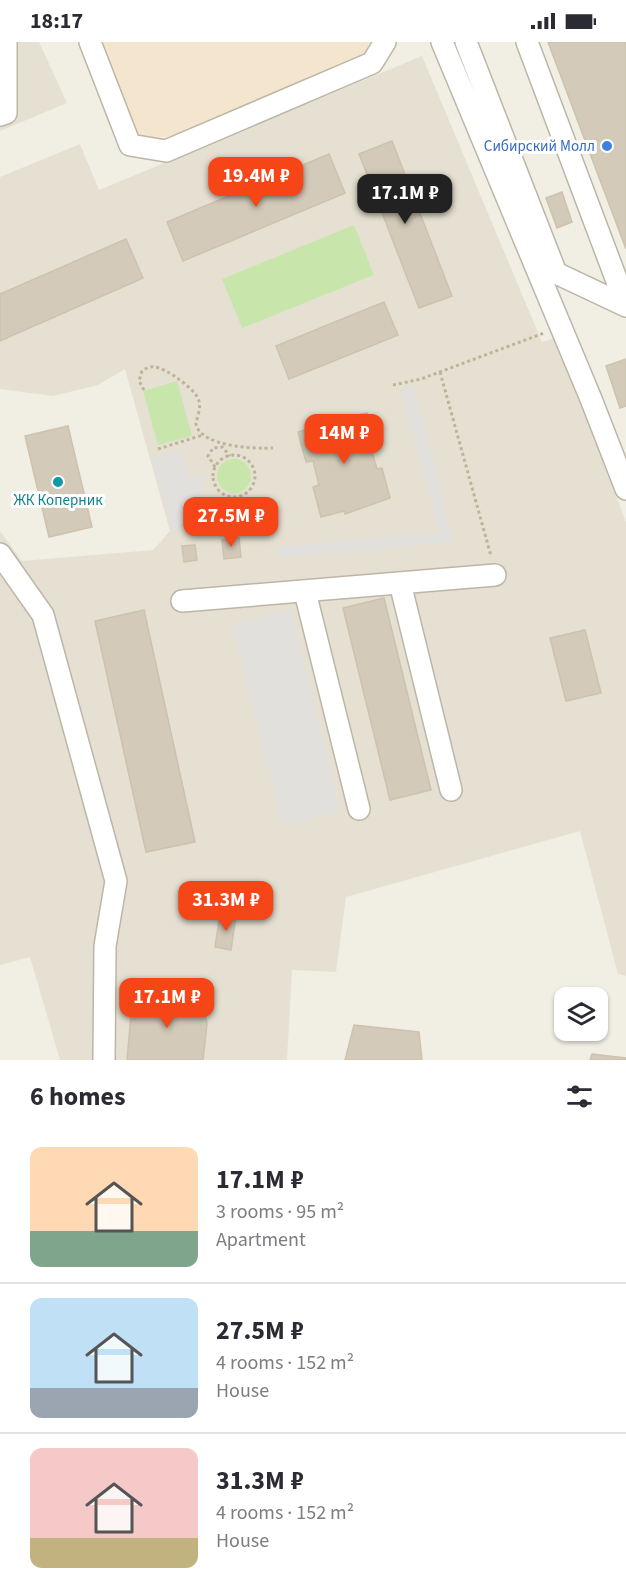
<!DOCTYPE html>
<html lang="en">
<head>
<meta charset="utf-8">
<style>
	:root { --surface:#fff; --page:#f7f7f7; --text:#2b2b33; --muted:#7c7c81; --line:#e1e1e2; --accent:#f64516 }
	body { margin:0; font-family:"Source Sans 3",sans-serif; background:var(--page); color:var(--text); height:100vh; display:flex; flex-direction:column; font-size:22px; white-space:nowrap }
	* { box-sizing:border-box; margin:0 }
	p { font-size:20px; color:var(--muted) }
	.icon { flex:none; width:33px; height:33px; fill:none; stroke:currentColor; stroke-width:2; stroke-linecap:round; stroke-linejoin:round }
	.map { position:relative; height:1018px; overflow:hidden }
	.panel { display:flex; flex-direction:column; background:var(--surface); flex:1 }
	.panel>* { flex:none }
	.fabs { position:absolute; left:554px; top:945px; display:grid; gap:12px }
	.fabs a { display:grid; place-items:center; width:54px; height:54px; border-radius:12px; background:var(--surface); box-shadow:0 2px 4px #0004; font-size:30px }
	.price { position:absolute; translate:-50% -51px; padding:0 14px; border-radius:12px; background:var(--accent); color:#fff; font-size:20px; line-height:39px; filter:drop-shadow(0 2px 3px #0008) }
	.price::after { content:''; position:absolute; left:50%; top:36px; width:18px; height:14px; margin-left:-9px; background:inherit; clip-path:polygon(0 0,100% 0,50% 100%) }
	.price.on { background:#222; color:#fff }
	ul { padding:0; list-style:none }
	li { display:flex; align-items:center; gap:18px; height:150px; padding:0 30px }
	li+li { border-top:2px solid var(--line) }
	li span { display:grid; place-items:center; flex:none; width:168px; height:120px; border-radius:12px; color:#555 }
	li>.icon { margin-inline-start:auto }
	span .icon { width:72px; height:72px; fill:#fffc; stroke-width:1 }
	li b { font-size:26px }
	h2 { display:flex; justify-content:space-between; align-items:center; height:72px; padding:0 30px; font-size:26px }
	.status { display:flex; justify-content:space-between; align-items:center; height:42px; padding:0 30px; background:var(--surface); direction:ltr }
	.status svg { height:16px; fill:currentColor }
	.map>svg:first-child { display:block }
	.residential { fill:#e5e0d2 }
	.commercial { fill:#f4e6ce }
	.green { fill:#c8e6ac }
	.parking { fill:#e2e0dc }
	.building { fill:#d3cab9; stroke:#cdc2ad; stroke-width:1.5 }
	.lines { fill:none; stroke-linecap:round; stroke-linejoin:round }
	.minor-casing { stroke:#bdb6a6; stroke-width:24 }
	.path { stroke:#beb398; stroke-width:3; stroke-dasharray:3 3; stroke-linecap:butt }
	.minor { stroke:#fff; stroke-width:21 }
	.shop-dot { fill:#3f7fe0; stroke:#fff; stroke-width:2 }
	.culture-dot { fill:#0f9aa8; stroke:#fff; stroke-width:2 }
	.labels { text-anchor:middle; stroke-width:6; stroke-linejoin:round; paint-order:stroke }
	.shop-label { font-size:15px; fill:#366cbe; stroke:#fff; text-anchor:end }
	.culture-label { font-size:15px; fill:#0d838f; stroke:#fff }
</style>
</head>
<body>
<div class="status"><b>18:17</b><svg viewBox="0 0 49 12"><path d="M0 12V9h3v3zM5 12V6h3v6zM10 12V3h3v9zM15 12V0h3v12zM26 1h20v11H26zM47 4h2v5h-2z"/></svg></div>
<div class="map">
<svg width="626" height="1018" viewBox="0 0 626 1018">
	<rect width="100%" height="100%" fill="#f1eee4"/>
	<path class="residential" d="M0,0H39L67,61L0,89Z
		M422,14L542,300L555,296L626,480V934L618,932L580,789L346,855L336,930L292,928L287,1018H60L30,915L0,923V489L22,519L153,508L170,489L125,327L98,343L53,354L0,347V135L80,102L99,148Z"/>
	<path class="commercial" d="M100,0H369L366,17L171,94L139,98Z"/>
	<path class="green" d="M354,183L374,233L242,286L222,237Z
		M177,339L192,394L158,403L143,349Z
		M217 434a17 17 0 1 1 34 0a17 17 0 1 1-34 0Z"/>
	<path class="parking" d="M413,343L445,458L442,459L453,500L278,516L277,505L439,490L400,347Z
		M181,407L189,436L202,432L209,486L172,489L151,415Z
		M291,568L340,769L282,783L232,582Z"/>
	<path class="building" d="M548,0H626V207Z
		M392,99L452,254L419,266L359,112Z
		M329,112L345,151L183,219L167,180Z
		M562,150L572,180L557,186L546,156Z
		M126,197L143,236L0,299V252Z
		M384,260L398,293L289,337L276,304Z
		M626,317V364L620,366L606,324Z
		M367,371L376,401L370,403L377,427L382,426L390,456L345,472L344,469L321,475L313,445L319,443L313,419L306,420L298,390L320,384L319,380Z
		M68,384L92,485L49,495L25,394Z
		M239,496L241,515L224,517L222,498Z
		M195,503L197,518L184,520L182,504Z
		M384,556L431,748L390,758L343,566Z
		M144,568L195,800L146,810L95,579Z
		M585,588L601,651L566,659L550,596Z
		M220,872L236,874L231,908L215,905Z
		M138,951L203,958L207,982L203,1018H127L131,973Z
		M354,983L419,990L422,1018H345Z
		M592,1012L626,1016V1018H590Z"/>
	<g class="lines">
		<g class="minor-casing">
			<path id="minor" d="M90,0L130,103L166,109L372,21L385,0
				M442,0L591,357L626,447
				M466,0L556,231L626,264
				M527,0L626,263
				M0,73L6,71V0
				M0,512L43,573L116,839L105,904L104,1018
				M400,541L451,748
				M305,550L359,767
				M182,559L495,533"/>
		</g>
		<path class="path" d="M440,330L491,514
			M393,343L421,337L544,291
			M144,348L139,339L142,329C146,326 151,324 155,325C166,326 197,348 199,359C201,367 197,375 196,382C201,405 255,407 273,406
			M158,407L203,393
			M213 434a21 21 0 1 1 42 0a21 21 0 1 1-42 0Z
			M215,425L208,414L213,406L222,405L230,414"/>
		<use href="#minor" class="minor"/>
	</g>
	<circle class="shop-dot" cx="607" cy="104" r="6"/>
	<circle class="culture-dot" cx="58" cy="440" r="6"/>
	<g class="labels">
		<g class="shop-label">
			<text x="595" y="109">Сибирский Молл</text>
		</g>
		<g class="culture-label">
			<text x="58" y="463">ЖК Коперник</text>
		</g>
	</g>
</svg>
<div class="fabs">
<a><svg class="icon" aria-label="layers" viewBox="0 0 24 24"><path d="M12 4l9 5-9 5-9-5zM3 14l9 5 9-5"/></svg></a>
</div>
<b class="price" style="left:256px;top:166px">19.4M ₽</b>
<b class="price on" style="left:405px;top:183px">17.1M ₽</b>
<b class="price" style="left:344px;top:423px">14M ₽</b>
<b class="price" style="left:231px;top:506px">27.5M ₽</b>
<b class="price" style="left:226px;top:890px">31.3M ₽</b>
<b class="price" style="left:167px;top:987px">17.1M ₽</b>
</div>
<section class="panel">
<h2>6 homes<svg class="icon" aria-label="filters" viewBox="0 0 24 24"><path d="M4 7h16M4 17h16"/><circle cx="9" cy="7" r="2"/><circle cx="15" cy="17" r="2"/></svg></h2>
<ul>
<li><span style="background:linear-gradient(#ffd9b3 70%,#7fa58c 0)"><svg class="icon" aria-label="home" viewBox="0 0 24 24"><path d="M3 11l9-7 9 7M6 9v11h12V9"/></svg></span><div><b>17.1M ₽</b><p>3 rooms · 95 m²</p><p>Apartment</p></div></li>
<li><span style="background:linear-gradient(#bfe0f5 75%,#9aa5b1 0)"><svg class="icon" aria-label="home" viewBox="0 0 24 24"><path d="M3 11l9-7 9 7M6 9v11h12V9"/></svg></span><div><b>27.5M ₽</b><p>4 rooms · 152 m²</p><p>House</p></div></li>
<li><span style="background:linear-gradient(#f6c9c9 75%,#c2b280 0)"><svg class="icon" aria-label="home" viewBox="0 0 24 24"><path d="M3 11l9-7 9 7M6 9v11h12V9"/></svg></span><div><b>31.3M ₽</b><p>4 rooms · 152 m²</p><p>House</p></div></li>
</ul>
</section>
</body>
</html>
